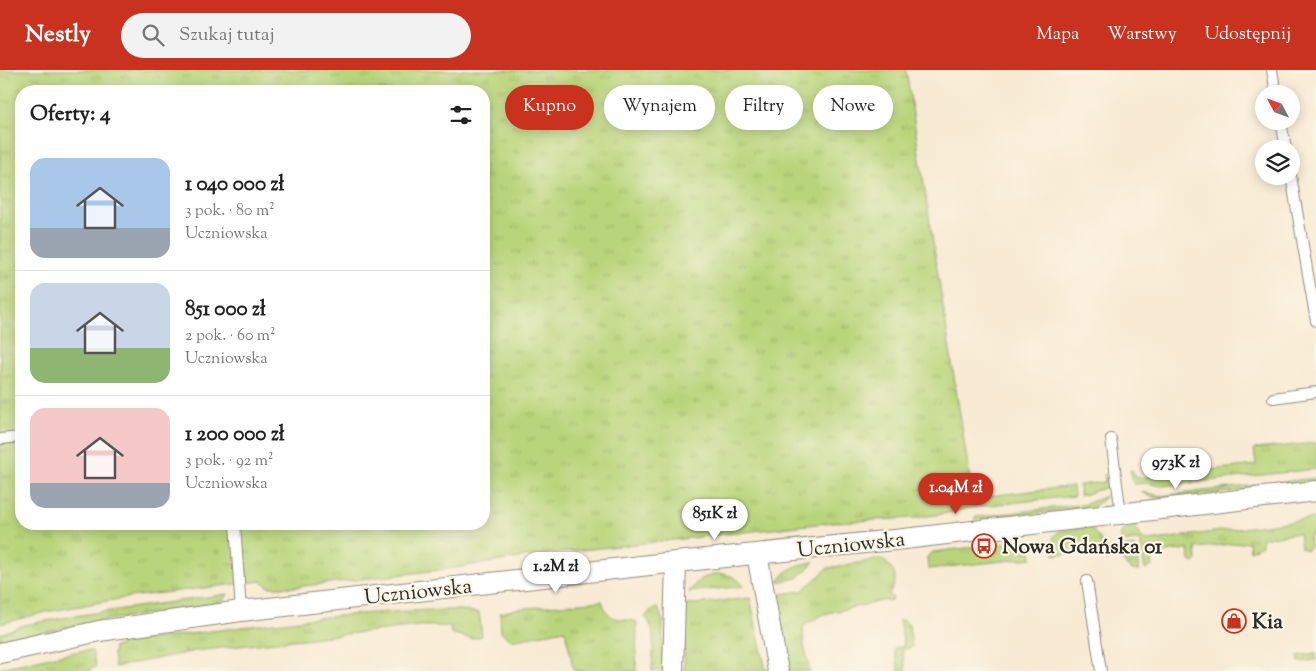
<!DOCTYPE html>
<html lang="pl">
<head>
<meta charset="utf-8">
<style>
	:root { --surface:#fff; --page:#f2f2f2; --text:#222; --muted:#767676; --line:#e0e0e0; --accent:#c8321e }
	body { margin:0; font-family:"Sorts Mill Goudy",serif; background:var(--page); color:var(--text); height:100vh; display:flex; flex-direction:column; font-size:19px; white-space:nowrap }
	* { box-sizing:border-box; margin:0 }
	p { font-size:16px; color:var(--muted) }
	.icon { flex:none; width:28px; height:28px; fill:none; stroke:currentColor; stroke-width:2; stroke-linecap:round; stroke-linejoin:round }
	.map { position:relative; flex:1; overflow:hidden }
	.drawer { position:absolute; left:15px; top:15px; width:475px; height:445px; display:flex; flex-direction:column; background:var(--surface); border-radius:20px; box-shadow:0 2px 12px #0003 }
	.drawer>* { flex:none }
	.banner { position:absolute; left:505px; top:15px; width:475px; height:45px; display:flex; gap:10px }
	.needle { width:32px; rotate:311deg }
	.tools { position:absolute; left:1255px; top:15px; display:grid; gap:10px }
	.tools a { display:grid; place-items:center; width:45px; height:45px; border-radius:50%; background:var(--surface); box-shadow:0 2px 12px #0003; font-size:25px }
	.price { position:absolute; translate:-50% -42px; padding:0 11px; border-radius:18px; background:#fff; color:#222; font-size:16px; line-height:32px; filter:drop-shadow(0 1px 2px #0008) }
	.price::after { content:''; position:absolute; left:50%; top:30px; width:15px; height:11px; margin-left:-8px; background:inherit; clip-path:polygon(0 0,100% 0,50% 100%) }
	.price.current { background:var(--accent); color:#fff }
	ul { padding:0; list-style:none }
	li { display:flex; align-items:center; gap:15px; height:125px; padding:0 15px }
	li+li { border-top:1px solid var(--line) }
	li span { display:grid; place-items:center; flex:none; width:140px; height:100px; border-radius:15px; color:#555 }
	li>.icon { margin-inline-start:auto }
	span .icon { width:60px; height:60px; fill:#fffc; stroke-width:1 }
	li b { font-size:21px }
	h2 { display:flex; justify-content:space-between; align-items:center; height:60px; padding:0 15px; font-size:21px }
	.tag { padding:0 18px; border-radius:22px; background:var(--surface); box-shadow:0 2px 12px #0003; font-size:18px; line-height:45px }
	.tag.current { background:var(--accent); color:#fff }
	header { display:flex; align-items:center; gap:30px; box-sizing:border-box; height:70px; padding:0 25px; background:var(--accent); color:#fff }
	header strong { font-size:24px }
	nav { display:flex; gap:28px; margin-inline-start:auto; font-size:18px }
	.search { width:350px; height:45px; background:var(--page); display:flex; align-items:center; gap:12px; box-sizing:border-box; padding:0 18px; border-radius:28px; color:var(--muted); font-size:19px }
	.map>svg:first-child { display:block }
	.grass { fill:url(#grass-tufts); stroke:#728053; fill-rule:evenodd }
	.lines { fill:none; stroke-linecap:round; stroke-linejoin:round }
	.service-casing { stroke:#928a7f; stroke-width:12 }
	.minor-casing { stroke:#928a7f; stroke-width:22 }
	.service { stroke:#fff; stroke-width:10 }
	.minor { stroke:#fff; stroke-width:20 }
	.labels { text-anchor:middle; stroke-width:4.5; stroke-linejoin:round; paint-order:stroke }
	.street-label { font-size:21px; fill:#2b2b2b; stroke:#fcf5e5 }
	.poi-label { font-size:21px; font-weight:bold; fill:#2b2b2b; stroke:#fcf5e5; text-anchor:start }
</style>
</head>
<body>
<header>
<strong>Nestly</strong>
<div class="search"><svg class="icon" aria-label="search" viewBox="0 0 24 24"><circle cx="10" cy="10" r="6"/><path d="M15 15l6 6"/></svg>Szukaj tutaj</div>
<nav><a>Mapa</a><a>Warstwy</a><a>Udostępnij</a></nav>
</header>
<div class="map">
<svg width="1316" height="601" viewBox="0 0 1316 601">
	<defs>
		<pattern id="grass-tufts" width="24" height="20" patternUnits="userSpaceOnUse" patternTransform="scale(1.25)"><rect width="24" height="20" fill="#b9d57b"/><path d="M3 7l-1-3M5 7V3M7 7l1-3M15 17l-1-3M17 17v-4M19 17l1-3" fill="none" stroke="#9fb76a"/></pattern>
	</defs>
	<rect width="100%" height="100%" fill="#fcf5e5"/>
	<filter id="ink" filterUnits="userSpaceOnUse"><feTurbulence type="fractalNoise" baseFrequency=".02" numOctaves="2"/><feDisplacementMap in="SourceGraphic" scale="10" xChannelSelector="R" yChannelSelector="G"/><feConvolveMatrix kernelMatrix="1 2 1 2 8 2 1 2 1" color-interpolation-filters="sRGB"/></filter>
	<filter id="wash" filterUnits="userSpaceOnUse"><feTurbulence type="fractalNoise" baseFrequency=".0096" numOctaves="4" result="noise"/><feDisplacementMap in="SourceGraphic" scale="20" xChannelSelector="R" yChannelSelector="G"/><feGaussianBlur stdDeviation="1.12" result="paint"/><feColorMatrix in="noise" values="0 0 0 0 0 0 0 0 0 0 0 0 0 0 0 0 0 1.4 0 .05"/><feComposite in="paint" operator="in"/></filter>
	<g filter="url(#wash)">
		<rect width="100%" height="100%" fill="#f8ead3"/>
		<path class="grass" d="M0,0H906L973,428L1073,416L1074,426L974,437L942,444L915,448L835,452L537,485L455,498L388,506L296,517H269L261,511L130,527L46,542L0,554ZM21,21H484V454H21Z
			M1316,373V399L1161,416L1147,413L1134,414L1130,400H1132L1137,408L1256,395L1254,379Z
			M1105,404L1107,417L1080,426L1079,415L1105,412Z
			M1316,408V413L1164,429L1152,427L1141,422L1162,426Z
			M1106,426L1095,436L1087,438L975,450V447L1086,434Z
			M1316,448V464L1309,465L1310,476L1307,480L1301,478L1299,463L1262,468V475L1250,481L1249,472L1196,478L1197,490L1194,493L1190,491L1188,479L1151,484L1152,496L1145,500L1140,470L1121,472C1120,464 1122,459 1128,453L1134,454L1143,470L1148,471Z
			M1090,457L1101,470L1102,480L1054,485C1053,475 1050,467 1060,461Z
			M1025,471L1030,475L1032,488L928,499L927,487L933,482Z
			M1135,476L1139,501C1125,501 1122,490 1120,478Z
			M881,489C895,497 900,511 889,524L893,528L890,531L886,530L824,544L803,556L804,575L810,601H789L774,532L775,525L802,521L828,498Z
			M814,492L798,508L778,512C786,498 799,494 814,492Z
			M714,504C726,503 736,506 744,516L689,522L699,510Z
			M228,524L225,529L216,534L93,552L0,572V564L24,555L74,546Z
			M750,528L766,601H684L686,535Z
			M602,531C609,554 620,547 637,552L636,601H574L565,560L512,570L501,563L500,543L516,539Z
			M658,538L663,552L662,601H652C652,584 658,559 645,547L651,540Z
			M463,540L479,543L482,566L471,569L451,563L450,556H419L195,581L115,597L113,585L114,577L130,572L159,568C260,555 361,539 463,540Z
			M899,550L905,551L909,555L912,577L902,580L906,601H899L894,578L904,576Z
			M79,581H92L96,596L88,601H0V599L9,596Z
			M1316,583V590L1299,592L1298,586Z"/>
	</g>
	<g filter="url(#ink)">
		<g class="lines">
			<g class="service-casing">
				<path id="service" d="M1272,0L1276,24
					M1281,51L1286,79
					M1291,106L1316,251
					M1273,328L1316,322
					M0,369L21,367
					M1111,369L1121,444
					M235,454L241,541
					M1087,511L1101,601"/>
			</g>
			<g class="minor-casing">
				<path id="minor" d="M757,484L778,601
					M0,583L99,561L241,541L676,492L904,469L1316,421
					M673,601L676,492"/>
			</g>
			<use href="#service" class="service"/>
			<use href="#minor" class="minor"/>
		</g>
	</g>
	<defs>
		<g id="bus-ring" transform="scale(1.25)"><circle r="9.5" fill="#fcf5e5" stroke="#c8321e" stroke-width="1.5"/><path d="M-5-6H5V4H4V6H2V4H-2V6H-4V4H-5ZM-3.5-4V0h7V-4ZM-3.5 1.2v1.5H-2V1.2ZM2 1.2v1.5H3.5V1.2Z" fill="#c8321e"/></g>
		<g id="shop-ring" transform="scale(1.25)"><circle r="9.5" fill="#fcf5e5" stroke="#c8321e" stroke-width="1.5"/><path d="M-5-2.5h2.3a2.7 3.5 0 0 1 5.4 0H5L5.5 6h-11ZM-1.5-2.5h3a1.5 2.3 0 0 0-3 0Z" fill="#c8321e"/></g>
	</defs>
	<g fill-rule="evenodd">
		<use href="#bus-ring" x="984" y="476"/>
		<use href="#shop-ring" x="1234" y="551"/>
	</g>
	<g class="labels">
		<g class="street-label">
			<text transform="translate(851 474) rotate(-6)" y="7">Uczniowska</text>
			<text transform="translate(418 521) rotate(-6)" y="7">Uczniowska</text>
		</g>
		<g class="poi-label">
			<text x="1002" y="483">Nowa Gdańska 01</text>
			<text x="1252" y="558">Kia</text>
		</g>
	</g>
</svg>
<div class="tools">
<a><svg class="needle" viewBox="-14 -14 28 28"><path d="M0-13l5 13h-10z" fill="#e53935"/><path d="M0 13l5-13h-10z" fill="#767676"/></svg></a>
<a><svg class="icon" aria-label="layers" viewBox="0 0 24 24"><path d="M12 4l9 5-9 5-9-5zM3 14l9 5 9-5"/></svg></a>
</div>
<b class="price" style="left:1176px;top:420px">973K zł</b>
<b class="price current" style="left:956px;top:445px">1.04M zł</b>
<b class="price" style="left:715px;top:471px">851K zł</b>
<b class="price" style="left:556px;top:524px">1.2M zł</b>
<div class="banner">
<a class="tag current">Kupno</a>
<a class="tag">Wynajem</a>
<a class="tag">Filtry</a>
<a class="tag">Nowe</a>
</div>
<section class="drawer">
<h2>Oferty: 4<svg class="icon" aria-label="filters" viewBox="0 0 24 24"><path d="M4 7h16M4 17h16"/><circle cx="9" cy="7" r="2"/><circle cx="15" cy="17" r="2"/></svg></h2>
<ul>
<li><span style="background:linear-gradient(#a9c7e8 70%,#9aa5b1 0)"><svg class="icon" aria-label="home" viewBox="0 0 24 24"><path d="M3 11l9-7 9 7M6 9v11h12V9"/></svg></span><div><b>1 040 000 zł</b><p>3 pok. · 80 m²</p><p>Uczniowska</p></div></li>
<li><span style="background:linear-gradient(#c9d6e8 65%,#8fb573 0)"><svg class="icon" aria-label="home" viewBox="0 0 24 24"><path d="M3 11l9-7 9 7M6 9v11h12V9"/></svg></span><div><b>851 000 zł</b><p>2 pok. · 60 m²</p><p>Uczniowska</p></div></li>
<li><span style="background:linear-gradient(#f6c9c9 75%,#9aa5b1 0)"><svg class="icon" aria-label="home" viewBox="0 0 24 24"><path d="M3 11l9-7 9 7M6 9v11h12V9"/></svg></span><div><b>1 200 000 zł</b><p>3 pok. · 92 m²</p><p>Uczniowska</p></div></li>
</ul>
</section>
</div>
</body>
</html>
